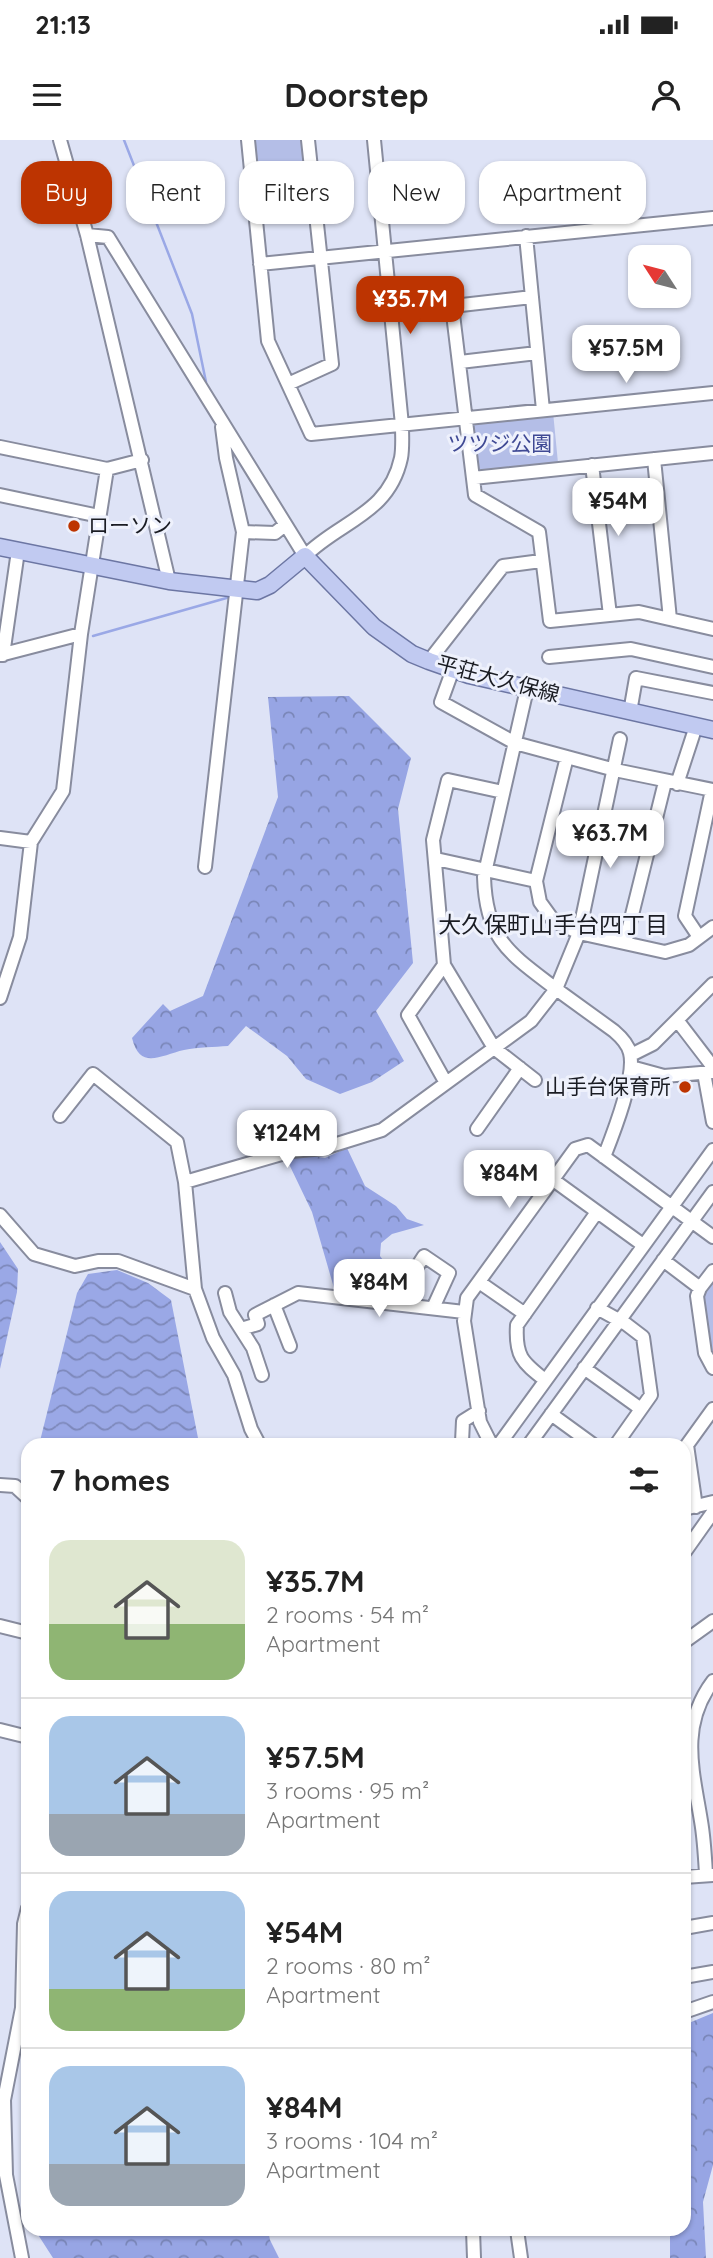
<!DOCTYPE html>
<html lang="en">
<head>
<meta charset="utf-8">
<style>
	:root { --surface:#fff; --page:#f2f2f2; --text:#222; --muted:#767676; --line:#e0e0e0; --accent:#bd3401 }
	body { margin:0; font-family:Quicksand,"Noto Sans JP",sans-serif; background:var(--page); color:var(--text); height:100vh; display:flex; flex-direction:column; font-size:26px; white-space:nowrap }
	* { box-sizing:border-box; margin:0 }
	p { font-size:23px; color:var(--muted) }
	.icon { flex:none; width:38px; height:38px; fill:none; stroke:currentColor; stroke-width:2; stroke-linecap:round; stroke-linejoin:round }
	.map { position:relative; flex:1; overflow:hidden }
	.drawer { position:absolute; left:21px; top:1298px; width:670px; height:798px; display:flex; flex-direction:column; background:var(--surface); border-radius:21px; box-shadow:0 2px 5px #0004 }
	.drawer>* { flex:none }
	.top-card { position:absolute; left:21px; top:21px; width:672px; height:63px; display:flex; gap:14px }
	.needle { width:46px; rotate:306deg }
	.buttons { position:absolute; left:628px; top:105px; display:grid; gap:14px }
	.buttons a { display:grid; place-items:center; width:63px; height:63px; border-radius:14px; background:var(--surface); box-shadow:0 2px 5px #0004; font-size:35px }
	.price { position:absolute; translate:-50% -60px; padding:0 16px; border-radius:14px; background:#fff; color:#222; font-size:23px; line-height:46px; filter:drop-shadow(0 2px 4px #0008) }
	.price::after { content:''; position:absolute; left:50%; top:42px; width:21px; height:16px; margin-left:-10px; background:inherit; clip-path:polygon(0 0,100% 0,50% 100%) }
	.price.current { background:var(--accent); color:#fff }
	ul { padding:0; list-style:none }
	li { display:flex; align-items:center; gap:21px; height:175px; padding:0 28px }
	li+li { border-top:2px solid var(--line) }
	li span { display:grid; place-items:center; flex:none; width:196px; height:140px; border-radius:21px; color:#555 }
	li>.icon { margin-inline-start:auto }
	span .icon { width:84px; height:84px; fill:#fffc; stroke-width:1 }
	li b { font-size:30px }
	h2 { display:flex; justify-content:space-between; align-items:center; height:84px; padding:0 28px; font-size:30px }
	.chip { padding:0 24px; border-radius:21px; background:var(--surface); box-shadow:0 2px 5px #0004; font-size:24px; line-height:63px }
	.chip.current { background:var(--accent); color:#fff }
	.status { display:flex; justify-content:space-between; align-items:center; height:49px; padding:0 35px; background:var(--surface); direction:ltr }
	.status svg { height:19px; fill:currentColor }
	header { display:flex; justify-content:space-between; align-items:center; height:91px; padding:0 28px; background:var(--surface); font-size:32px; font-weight:800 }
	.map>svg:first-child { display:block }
	.green { fill:#b4bee7 }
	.forest { fill:url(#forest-crowns) }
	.water { fill:url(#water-waves) }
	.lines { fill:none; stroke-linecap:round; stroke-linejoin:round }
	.stream { stroke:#9aa8e6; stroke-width:2.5 }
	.minor-casing { stroke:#888c9e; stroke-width:16 }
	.major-casing { stroke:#6c76a3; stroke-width:19 }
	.minor { stroke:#fff; stroke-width:12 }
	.major { stroke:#c1caf1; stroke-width:16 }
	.poi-dot { fill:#bd3401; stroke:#eef1fc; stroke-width:2.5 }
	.labels { text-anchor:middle; stroke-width:6; stroke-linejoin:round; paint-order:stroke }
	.park-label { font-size:21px; fill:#3f4994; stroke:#eef1fc }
	.poi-label { font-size:21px; fill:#1a1c23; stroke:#eef1fc; text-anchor:start }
	.street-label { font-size:21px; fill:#1a1c23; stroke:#eef1fc }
	.neighbourhood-label { font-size:23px; fill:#1a1c23; stroke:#eef1fc }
</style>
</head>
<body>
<div class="status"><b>21:13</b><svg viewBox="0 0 49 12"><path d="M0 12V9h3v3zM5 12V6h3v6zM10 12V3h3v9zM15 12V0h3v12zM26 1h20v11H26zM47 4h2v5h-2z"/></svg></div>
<header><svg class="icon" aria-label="menu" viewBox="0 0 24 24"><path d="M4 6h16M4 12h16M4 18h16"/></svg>Doorstep<svg class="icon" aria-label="person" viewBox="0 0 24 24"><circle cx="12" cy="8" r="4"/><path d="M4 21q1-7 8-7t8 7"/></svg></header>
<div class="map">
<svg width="713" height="2118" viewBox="0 0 713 2118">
	<defs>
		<pattern id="forest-crowns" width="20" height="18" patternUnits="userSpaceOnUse" patternTransform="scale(1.75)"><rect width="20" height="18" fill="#97a5e4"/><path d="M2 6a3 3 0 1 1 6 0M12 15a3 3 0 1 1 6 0" fill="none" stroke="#7a86b8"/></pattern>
		<pattern id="water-waves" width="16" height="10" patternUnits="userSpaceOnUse" patternTransform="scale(1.75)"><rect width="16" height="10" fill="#9aa8e6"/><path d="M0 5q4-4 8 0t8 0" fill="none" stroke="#7d88ba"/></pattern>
	</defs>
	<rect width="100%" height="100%" fill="#dee3f6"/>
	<path class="green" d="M252,0H304L308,34L257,39Z
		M553,272L558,323L478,334L471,286L475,280Z
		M713,1140V1219L702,1155Z"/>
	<path class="forest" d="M349,556L411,618L398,669L413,823L376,871L404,921L372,942L340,954L306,939L287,916L246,886L228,906C214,907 199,907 184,910C161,915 140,931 132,898L163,864L170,871L203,856L278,657L268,557Z
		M347,1008L365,1046L396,1066L407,1079L424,1085L392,1094L381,1103L380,1116L394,1135L391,1157L334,1148L312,1072L288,1022L299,1014L325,1018Z
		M713,1873V2025L703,2062L706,2118H670V2090H684V1885Z
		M35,2090H268L270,2100L279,2118H53Z"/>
	<path class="water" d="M0,1102L18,1129L17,1152L0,1229Z
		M117,1130L148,1143L171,1160L198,1298L196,1305H39L77,1153L88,1134Z"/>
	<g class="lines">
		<path class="stream" d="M124,0L192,174L206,242
			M93,496L230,457"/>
		<g class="minor-casing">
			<path id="minor" d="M60,0L87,95L169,441
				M248,0L268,201L311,294L713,253
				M87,95L108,97L305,416C340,381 389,374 401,318C403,308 402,296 402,285L374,0
				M526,96L543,270
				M260,124L713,78
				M452,166L475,355L539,392L550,481L639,472L713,489
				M391,173L532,157
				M460,222L537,213
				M288,244L332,224L308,0
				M0,307L107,329L142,320
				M654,319L670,479
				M592,325L610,475
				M473,338L713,313
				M0,355L99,376
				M243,392L275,393L285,385
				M0,515L81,494
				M3,515L18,411
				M549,517L631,509L713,527
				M429,521L503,426L541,421
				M453,529L441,562L515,603L615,630L713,650
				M527,549L484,737C486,800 509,813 556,849L579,793L620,599
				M630,572L636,538L713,553
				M567,617L536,741L540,762L553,780L579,793L665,812L689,805L713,787
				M677,644L696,586
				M0,698L31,702L63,651L81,494L107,329
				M436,719L536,741
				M205,727L243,392L226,318L222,287
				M699,797L685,776L712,650
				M625,803L665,642
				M444,825L494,908L535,940
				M0,858L20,797L31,702
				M677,880L713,927
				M631,915L653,904L713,844
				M631,927L664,936L713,932
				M704,933L713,982
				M446,943L408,875L444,825L433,700L448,640L503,652
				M60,976L93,934L177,1002L185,1042L195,1149L213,1198L234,1235L251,1289L260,1306
				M477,989L520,928
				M552,1039L643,1105
				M185,1042L292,1011L324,1008L382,990L531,881L556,849L614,891C621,897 628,904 630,913C636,936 613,994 604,1017
				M0,1075L34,1114L75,1126L98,1121H118L195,1149
				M663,1120L700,1148L713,1131
				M479,1142L525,1174
				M700,1148L697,1156L705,1213L713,1228
				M225,1153L230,1172L253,1208L262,1235
				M398,1164L404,1147L424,1116L449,1133L433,1168
				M274,1165L290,1206
				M597,1168L626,1184L643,1197L651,1255L615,1306
				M241,1189L258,1184L255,1175L298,1153L464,1172
				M584,1228L641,1269
				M545,1240C522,1222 515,1216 517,1185L597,1072
				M551,1274L595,1306
				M458,1306L462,1302L463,1281L479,1271
				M492,1306L480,1282L464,1181L467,1158L575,1009L588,1005L713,1097
				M498,1306L713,1010
				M528,1306L713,1052
				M0,1345L15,1346L28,1358
				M696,1367L687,1305L713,1269
				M684,1369L713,1362
				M684,1413L713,1372
				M0,1486L28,1493
				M684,1502L713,1481
				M0,1590L28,1597
				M706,1734C705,1717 704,1698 701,1681C693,1631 679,1586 713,1541
				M684,1737L713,1735
				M684,1788L713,1783
				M684,1837L713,1832
				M684,1872L713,1862
				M473,2090L474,2118
				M517,2090L521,2118
				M22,2118L6,2035L4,1960L22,1868L24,1784L28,1768"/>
		</g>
		<g class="major-casing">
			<path id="major" d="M0,407L169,441L257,451L270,445L305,416L374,487L412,514L429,521L469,535L713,590"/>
		</g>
		<use href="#minor" class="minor"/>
		<use href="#major" class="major"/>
	</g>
	<g class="poi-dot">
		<circle cx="74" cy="386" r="7"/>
		<circle cx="685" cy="947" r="7"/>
	</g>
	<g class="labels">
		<g class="park-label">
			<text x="500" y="311">ツツジ公園</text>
		</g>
		<g class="poi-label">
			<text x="88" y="393">ローソン</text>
			<text x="671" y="954" text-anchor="end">山手台保育所</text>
		</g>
		<g class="street-label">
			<text transform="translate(498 539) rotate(15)" y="7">平荘大久保線</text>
		</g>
		<g class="neighbourhood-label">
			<text x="553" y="793">大久保町山手台四丁目</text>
		</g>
	</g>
</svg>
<div class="buttons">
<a><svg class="needle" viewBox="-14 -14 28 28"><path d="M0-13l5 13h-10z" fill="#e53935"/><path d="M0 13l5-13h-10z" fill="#767676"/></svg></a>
</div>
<b class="price current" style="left:410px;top:196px">¥35.7M</b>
<b class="price" style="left:626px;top:245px">¥57.5M</b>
<b class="price" style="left:618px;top:398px">¥54M</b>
<b class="price" style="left:610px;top:730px">¥63.7M</b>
<b class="price" style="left:287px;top:1030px">¥124M</b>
<b class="price" style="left:509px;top:1070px">¥84M</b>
<b class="price" style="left:379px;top:1179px">¥84M</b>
<div class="top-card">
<a class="chip current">Buy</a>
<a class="chip">Rent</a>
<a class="chip">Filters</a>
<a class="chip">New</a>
<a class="chip">Apartment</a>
</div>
<section class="drawer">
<h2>7 homes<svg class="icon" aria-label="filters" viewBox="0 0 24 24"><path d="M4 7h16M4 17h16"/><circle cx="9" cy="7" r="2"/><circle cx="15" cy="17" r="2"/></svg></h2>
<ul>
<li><span style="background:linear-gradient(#dfe7d0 60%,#8fb573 0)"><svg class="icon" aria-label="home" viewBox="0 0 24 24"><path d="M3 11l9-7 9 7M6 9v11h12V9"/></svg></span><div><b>¥35.7M</b><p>2 rooms · 54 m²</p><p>Apartment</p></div></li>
<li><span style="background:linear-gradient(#a9c7e8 70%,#9aa5b1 0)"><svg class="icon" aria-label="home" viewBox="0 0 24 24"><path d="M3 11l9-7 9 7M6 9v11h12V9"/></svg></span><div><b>¥57.5M</b><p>3 rooms · 95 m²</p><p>Apartment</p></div></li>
<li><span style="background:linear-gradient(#a9c7e8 70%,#8fb573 0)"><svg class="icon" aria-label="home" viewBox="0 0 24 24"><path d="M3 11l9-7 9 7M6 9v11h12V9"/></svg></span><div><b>¥54M</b><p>2 rooms · 80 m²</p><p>Apartment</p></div></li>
<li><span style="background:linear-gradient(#a9c7e8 70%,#9aa5b1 0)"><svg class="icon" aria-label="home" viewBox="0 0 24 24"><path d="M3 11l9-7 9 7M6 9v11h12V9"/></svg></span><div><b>¥84M</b><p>3 rooms · 104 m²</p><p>Apartment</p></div></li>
</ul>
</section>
</div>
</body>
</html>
